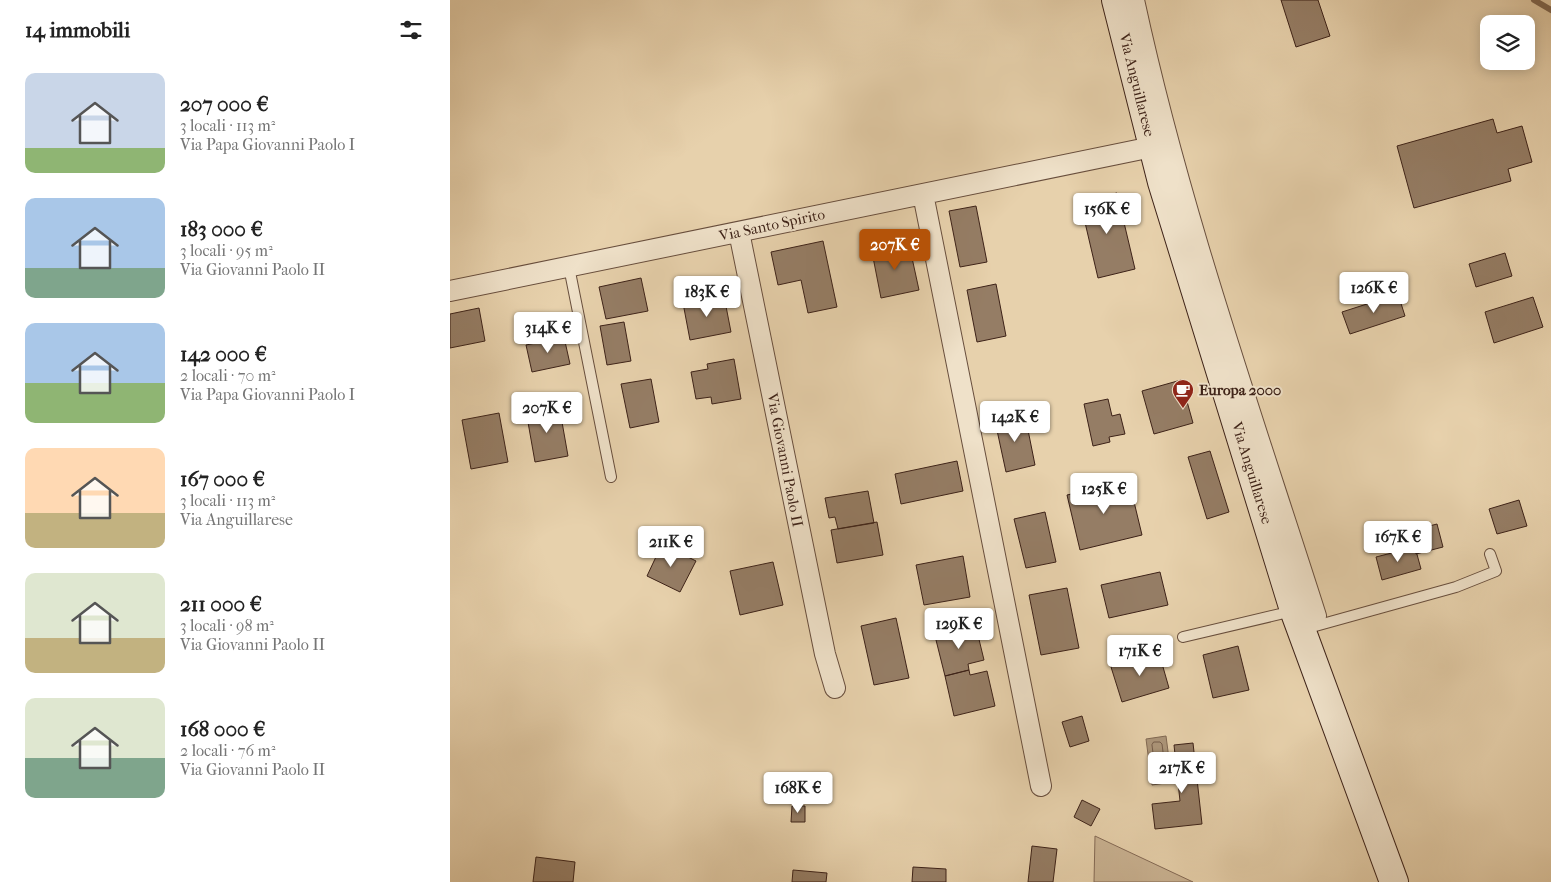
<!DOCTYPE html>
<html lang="it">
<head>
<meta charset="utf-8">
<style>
	:root { --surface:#fff; --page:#f2f2f2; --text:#222; --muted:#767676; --accent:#b45309 }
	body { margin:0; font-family:"IM FELL French Canon",serif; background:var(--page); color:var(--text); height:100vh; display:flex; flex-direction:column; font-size:19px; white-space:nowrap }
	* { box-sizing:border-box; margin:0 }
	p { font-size:16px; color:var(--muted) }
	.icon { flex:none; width:28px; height:28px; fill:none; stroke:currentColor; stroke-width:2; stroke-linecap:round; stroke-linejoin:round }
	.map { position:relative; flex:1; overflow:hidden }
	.drawer { display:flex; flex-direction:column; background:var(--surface); width:450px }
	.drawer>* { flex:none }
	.controls { position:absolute; left:1030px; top:15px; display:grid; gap:10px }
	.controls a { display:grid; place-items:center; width:55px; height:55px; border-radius:10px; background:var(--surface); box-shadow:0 2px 12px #0003; font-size:25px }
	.price { position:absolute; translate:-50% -42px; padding:0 11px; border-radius:5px; background:#fff; color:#222; font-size:16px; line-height:32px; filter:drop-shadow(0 1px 2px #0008) }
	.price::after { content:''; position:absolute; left:50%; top:30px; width:15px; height:11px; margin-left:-8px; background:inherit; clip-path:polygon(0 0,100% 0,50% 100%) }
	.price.active { background:var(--accent); color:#fff }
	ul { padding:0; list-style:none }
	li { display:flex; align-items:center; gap:15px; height:125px; padding:0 25px }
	li span { display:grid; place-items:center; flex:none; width:140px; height:100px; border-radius:10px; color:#555 }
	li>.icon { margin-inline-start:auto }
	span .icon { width:60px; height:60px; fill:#fffc; stroke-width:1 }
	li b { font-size:21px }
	h2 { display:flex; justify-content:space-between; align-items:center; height:60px; padding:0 25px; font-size:21px }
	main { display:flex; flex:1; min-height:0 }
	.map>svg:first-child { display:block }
	.green { fill:#cab393; stroke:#846a56 }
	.water { fill:#ad967a; stroke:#806853 }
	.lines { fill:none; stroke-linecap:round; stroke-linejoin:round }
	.shore { stroke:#755c49; stroke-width:1 }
	.stream { stroke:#806853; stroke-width:6 }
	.building { fill:#957d65; stroke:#3d2218 }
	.lane-casing { stroke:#684e3d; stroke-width:12 }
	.street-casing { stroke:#684e3d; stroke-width:22 }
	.secondary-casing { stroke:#3d2218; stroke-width:30 }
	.lane { stroke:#efe1c9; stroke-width:10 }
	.street { stroke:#efe1c9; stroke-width:20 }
	.secondary { stroke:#efe1c9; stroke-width:28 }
	.labels { text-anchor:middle; stroke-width:4; stroke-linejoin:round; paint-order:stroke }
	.street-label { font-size:15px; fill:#3d2218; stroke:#efe1c9 }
	.poi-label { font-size:15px; font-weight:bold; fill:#3d2218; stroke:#efe1c9; text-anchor:start }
</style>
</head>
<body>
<main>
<section class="drawer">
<h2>14 immobili<svg class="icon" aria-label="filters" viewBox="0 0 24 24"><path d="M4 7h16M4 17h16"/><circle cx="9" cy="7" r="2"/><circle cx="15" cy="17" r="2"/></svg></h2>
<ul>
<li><span style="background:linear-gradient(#c9d6e8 75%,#8fb573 0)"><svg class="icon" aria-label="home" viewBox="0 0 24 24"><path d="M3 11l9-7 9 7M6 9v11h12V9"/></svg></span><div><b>207 000 €</b><p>3 locali · 113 m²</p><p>Via Papa Giovanni Paolo I</p></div></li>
<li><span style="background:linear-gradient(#a9c7e8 70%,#7fa58c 0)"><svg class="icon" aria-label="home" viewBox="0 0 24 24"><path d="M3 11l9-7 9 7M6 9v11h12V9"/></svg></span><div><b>183 000 €</b><p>3 locali · 95 m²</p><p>Via Giovanni Paolo II</p></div></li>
<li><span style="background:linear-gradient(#a9c7e8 60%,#8fb573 0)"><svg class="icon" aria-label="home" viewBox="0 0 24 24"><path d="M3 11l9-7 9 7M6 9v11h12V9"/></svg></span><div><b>142 000 €</b><p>2 locali · 70 m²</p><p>Via Papa Giovanni Paolo I</p></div></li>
<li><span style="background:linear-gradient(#ffd9b3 65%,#c2b280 0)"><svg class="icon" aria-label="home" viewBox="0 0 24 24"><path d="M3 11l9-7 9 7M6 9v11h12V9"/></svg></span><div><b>167 000 €</b><p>3 locali · 113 m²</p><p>Via Anguillarese</p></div></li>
<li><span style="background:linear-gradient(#dfe7d0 65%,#c2b280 0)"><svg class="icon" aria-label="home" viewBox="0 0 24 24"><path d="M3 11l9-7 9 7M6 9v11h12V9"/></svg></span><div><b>211 000 €</b><p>3 locali · 98 m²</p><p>Via Giovanni Paolo II</p></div></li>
<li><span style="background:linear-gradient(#dfe7d0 60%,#7fa58c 0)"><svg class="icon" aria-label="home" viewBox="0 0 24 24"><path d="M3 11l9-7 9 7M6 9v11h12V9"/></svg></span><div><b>168 000 €</b><p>2 locali · 76 m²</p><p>Via Giovanni Paolo II</p></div></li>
</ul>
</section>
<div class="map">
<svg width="1101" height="882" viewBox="0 0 1101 882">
	<rect width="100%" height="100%" fill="#e7d1ac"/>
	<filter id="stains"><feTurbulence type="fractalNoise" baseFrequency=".004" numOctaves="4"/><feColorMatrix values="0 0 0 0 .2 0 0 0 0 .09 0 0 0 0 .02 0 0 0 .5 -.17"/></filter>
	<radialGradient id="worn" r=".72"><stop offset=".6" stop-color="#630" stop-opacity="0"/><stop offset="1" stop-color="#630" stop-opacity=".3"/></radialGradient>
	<path class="green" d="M645,836L743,882H644Z"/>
	<path class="water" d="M716,736L722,782L702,785L696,739Z"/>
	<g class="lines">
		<path class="shore" d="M704,742H710L712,744L716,776L714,778L708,779L706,777L702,745Z"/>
		<path class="stream" d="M1084,0L1101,10"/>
	</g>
	<path class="building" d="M831,0H868L880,36L846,47Z
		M1043,119L1047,133L1072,126L1082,162L1058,169L1061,181L964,208L947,146Z
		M667,193L685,269L648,278L630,201Z
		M526,206L537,262L510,267L499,211Z
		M373,241L387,307L358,313L351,280L328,285L321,252Z
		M459,244L469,290L431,298L422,252Z
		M1055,253L1062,276L1026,287L1019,264Z
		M191,278L198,311L156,319L149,287Z
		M546,284L556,336L527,342L517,290Z
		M948,294L955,316L900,334L892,312Z
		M274,296L281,332L240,340L233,303Z
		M1083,297L1093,327L1044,343L1035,312Z
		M29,308L35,341L0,348V314Z
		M174,322L181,361L157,365L150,326Z
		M114,337L120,364L82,372L76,345Z
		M284,359L291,399L262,404L261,397L246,399L241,372L258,369L257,364Z
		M201,379L209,422L180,428L171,384Z
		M731,380L743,423L704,434L692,391Z
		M658,399L662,416L670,414L675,434L659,437L660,442L643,446L634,404Z
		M109,405L118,456L85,462L76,411Z
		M49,413L58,462L21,469L12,420Z
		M575,415L585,465L556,472L545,421Z
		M760,451L779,512L757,519L738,457Z
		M507,461L513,491L451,504L445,474Z
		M679,481L692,535L630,550L617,495Z
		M418,491L424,523L388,529L385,517L379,518L375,498Z
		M1069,500L1077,526L1047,534L1039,509Z
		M595,512L606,562L576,568L564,519Z
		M427,522L433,555L387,563L381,530Z
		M987,524L993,547L966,554L960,531Z
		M212,544L246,561L230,592L197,576Z
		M965,547L971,569L932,580L926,557Z
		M513,556L520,597L474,605L466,565Z
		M323,562L333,605L290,615L280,571Z
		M710,572L718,605L659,618L651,585Z
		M617,588L629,648L591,655L579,595Z
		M446,618L459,678L424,685L411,626Z
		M526,627L534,660L518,664L519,670L495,676L485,636Z
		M788,646L799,690L763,698L753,655Z
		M709,653L719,688L672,702L661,667Z
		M519,670L520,675L537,671L545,706L504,716L495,676Z
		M632,716L639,741L620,747L612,722Z
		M743,743L752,824L705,829L702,804L730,801L724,745Z
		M632,800L650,809L641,826L624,817Z
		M342,806H355V822H341Z
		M582,846L607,849L603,882H578Z
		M86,857L125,862L123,882H83Z
		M463,867L496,869V882H462Z
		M343,870L377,873L376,882H342Z"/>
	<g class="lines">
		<g class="lane-casing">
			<path id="lane" d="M119,267L161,477
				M851,630L1006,587L1046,571L1040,554
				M733,637L843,611"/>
		</g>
		<g class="street-casing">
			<path id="street" d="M684,0C729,209 801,412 866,616
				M473,194L591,786
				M289,232L375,654L385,688
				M0,291L702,147"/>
		</g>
		<g class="secondary-casing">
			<path id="secondary" d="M666,0L712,182L844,610L944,882"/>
		</g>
		<use href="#lane" class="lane"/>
		<use href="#street" class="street"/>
		<use href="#secondary" class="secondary"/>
	</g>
	<defs>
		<g id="cafe-pin" transform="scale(1.125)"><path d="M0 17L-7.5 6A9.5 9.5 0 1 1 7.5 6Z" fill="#8f2418" stroke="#efe1c9"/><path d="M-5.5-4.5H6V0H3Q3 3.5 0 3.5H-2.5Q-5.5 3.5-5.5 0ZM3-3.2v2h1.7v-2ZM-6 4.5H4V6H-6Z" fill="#fff"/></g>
	</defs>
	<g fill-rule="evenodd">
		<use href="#cafe-pin" x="733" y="390"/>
	</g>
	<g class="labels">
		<g class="street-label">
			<text transform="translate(687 85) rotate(76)" y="5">Via Anguillarese</text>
			<text transform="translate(322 225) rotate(-12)" y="5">Via Santo Spirito</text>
			<text transform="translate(335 460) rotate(79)" y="5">Via Giovanni Paolo II</text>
			<text transform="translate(802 473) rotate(73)" y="5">Via Anguillarese</text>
		</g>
		<g class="poi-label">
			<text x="749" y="395">Europa 2000</text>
		</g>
	</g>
	<rect width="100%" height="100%" filter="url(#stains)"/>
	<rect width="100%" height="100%" fill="url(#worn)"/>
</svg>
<div class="controls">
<a><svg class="icon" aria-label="layers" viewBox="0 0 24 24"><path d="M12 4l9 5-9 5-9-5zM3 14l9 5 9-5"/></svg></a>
</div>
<b class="price" style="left:657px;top:235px">156K €</b>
<b class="price active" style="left:445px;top:271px">207K €</b>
<b class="price" style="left:924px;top:314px">126K €</b>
<b class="price" style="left:257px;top:318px">183K €</b>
<b class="price" style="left:98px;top:354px">314K €</b>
<b class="price" style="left:97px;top:434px">207K €</b>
<b class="price" style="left:565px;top:443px">142K €</b>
<b class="price" style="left:654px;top:515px">125K €</b>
<b class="price" style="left:948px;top:563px">167K €</b>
<b class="price" style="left:221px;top:568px">211K €</b>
<b class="price" style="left:509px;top:650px">129K €</b>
<b class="price" style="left:690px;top:677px">171K €</b>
<b class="price" style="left:732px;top:794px">217K €</b>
<b class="price" style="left:348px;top:814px">168K €</b>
</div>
</main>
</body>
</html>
